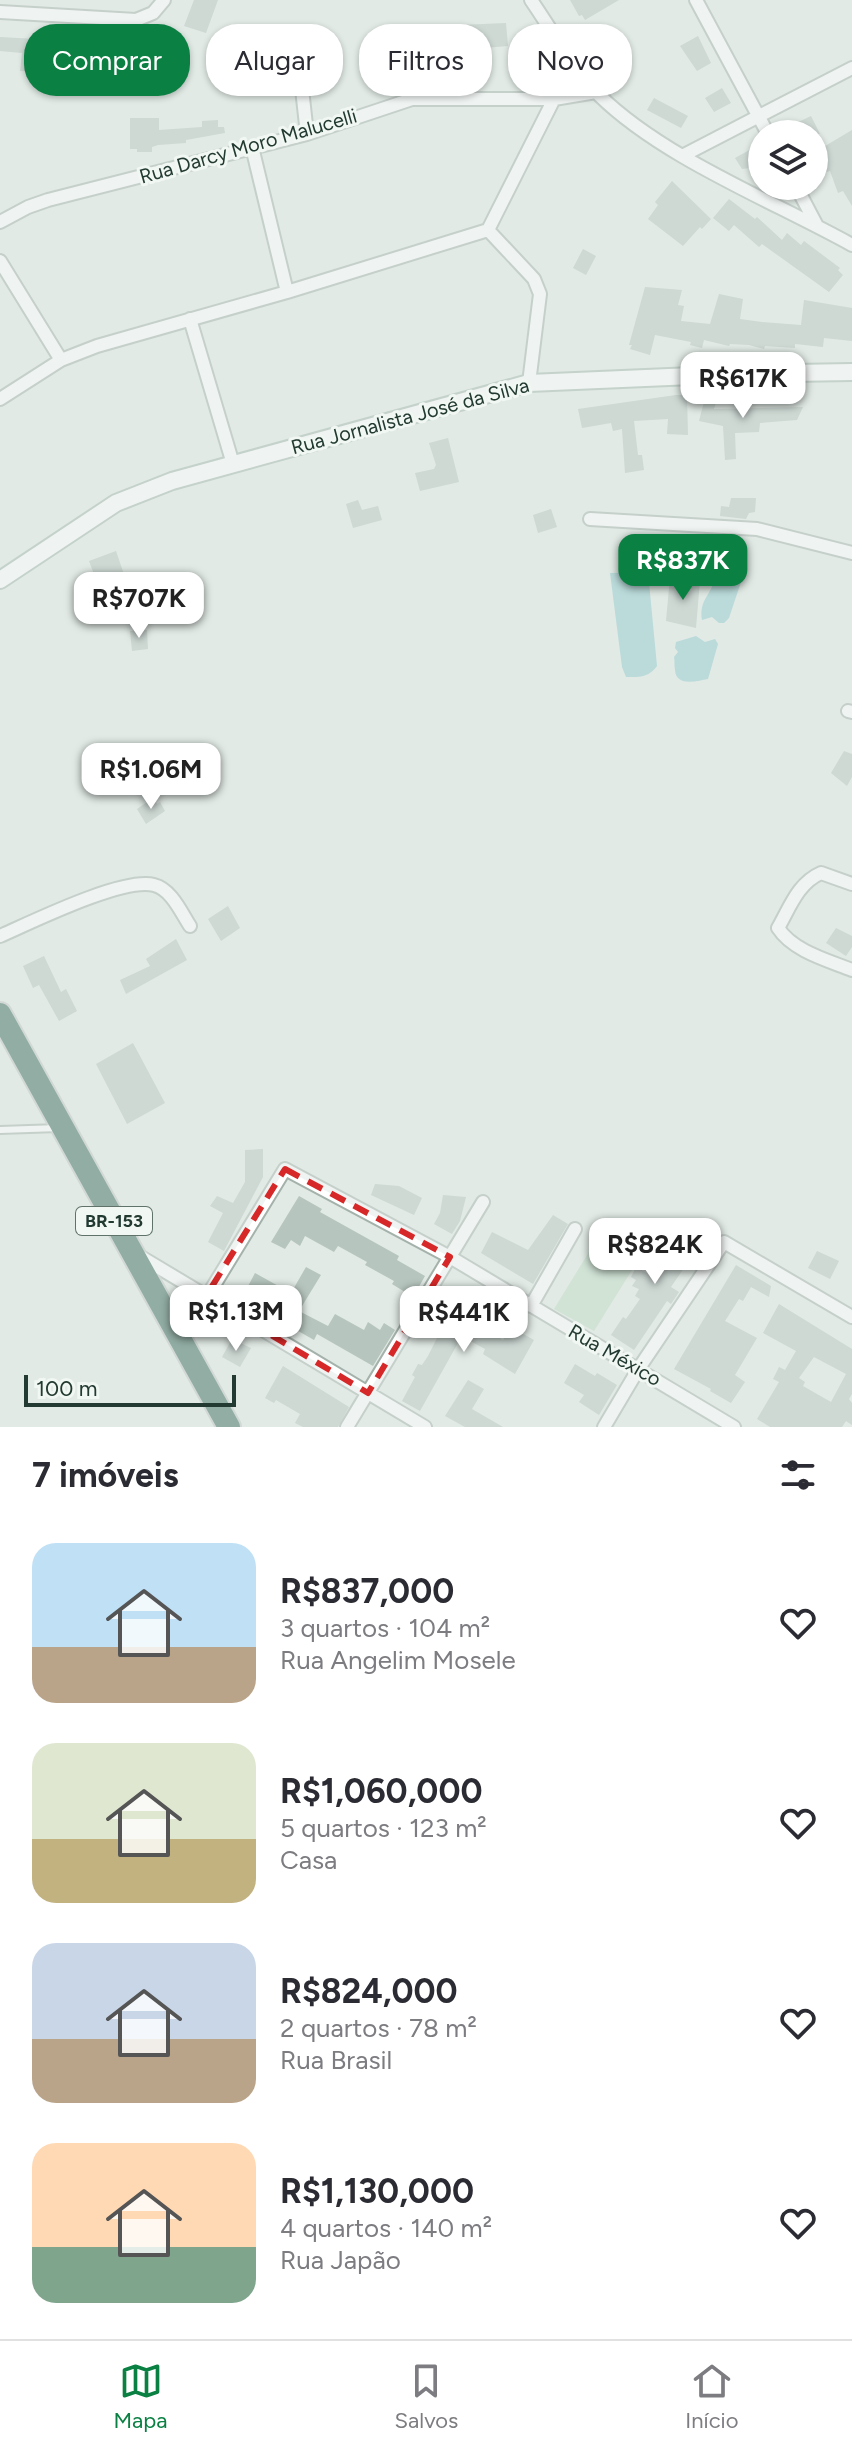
<!DOCTYPE html>
<html lang="pt">
<head>
<meta charset="utf-8">
<style>
	:root { --surface:#fff; --page:#f7f7f7; --text:#2b2b33; --muted:#7c7c81; --line:#e1e1e2; --accent:#0b8043 }
	body { margin:0; font-family:Figtree,sans-serif; background:var(--page); color:var(--text); height:100vh; display:flex; flex-direction:column; font-size:30px; white-space:nowrap }
	* { box-sizing:border-box; margin:0 }
	p { font-size:26px; color:var(--muted) }
	.icon { flex:none; width:44px; height:44px; fill:none; stroke:currentColor; stroke-width:2; stroke-linecap:round; stroke-linejoin:round }
	.map { position:relative; height:1427px; overflow:hidden }
	.details { display:flex; flex-direction:column; background:var(--surface); flex:1 }
	.details>* { flex:none }
	.top-card { position:absolute; left:24px; top:24px; width:804px; height:72px; display:flex; gap:16px }
	.controls { position:absolute; left:748px; top:120px; display:grid; gap:16px }
	.controls a { display:grid; place-items:center; width:80px; height:80px; border-radius:50%; background:var(--surface); box-shadow:0 2px 6px #0004; font-size:40px }
	.scale { position:absolute; left:24px; bottom:20px; width:212px; box-sizing:border-box; padding-left:8px; border:4px solid #223a31; border-top:0; font-size:22px; line-height:28px; white-space:nowrap; color:#223a31; -webkit-text-stroke:6px #f1f7f3; paint-order:stroke }
	.price { position:absolute; translate:-50% -68px; padding:0 18px; border-radius:16px; background:#fff; color:#222; font-size:26px; line-height:52px; filter:drop-shadow(0 2px 4px #0008) }
	.price::after { content:''; position:absolute; left:50%; top:48px; width:24px; height:18px; margin-left:-12px; background:inherit; clip-path:polygon(0 0,100% 0,50% 100%) }
	.price.selected { background:var(--accent); color:#fff }
	ul { padding:0; list-style:none }
	li { display:flex; align-items:center; gap:24px; height:200px; padding:0 32px }
	li span { display:grid; place-items:center; flex:none; width:224px; height:160px; border-radius:24px; color:#555 }
	li>.icon { margin-inline-start:auto }
	span .icon { width:96px; height:96px; fill:#fffc; stroke-width:1 }
	li b { font-size:34px }
	h2 { display:flex; justify-content:space-between; align-items:center; height:96px; padding:0 32px; font-size:34px }
	.chip { padding:0 28px; border-radius:32px; background:var(--surface); box-shadow:0 2px 6px #0004; font-size:28px; line-height:72px }
	.chip.selected { background:var(--accent); color:#fff }
	.menu { display:flex; justify-content:space-around; align-items:center; height:112px; border-top:2px solid var(--line); background:var(--surface); font-size:22px; color:var(--muted) }
	.menu a { display:grid; justify-items:center; gap:4px }
	.menu .selected { color:var(--accent) }
	.map>svg:first-child { display:block }
	.green { fill:#bbdbc0 }
	.water { fill:#8bc9cd }
	.building { fill:#b6c5be; fill-rule:evenodd }
	.lines { fill:none; stroke-linecap:round; stroke-linejoin:round }
	.lane-casing { stroke:#a4b2ab; stroke-width:10 }
	.street-casing { stroke:#a4b2ab; stroke-width:16 }
	.secondary-casing { stroke:#a0b6ac; stroke-width:20 }
	.highway-casing { stroke:#bdc4c1; stroke-width:26 }
	.lane { stroke:#fff; stroke-width:6 }
	.street { stroke:#fff; stroke-width:12 }
	.secondary { stroke:#fff; stroke-width:16 }
	.highway { stroke:#306454; stroke-width:22 }
	.marked { fill:none; stroke:#d62828; stroke-width:6; stroke-dasharray:16 10; stroke-linejoin:round }
	.labels { text-anchor:middle; stroke-width:6; stroke-linejoin:round; paint-order:stroke }
	.shield { fill:#f1f7f3; stroke:#60736b; stroke-width:2 }
	.shield-label { font-size:18px; font-weight:bold; fill:#223a31 }
	.street-label { font-size:20px; fill:#223a31; stroke:#f1f7f3 }
</style>
</head>
<body>
<div class="map">
<svg width="852" height="1427" viewBox="0 0 852 1427">
	<rect width="100%" height="100%" fill="#e1eae5"/>
	<path class="green" d="M597,1239L637,1262L594,1331L554,1309Z"/>
	<path class="water" d="M723,566L736,567L738,577L742,579L729,618L724,623H719L712,617L702,620C699,602 709,596 714,582C715,578 714,574 714,569Z
		M648,572L657,666C648,678 640,677 626,677L622,667L610,573Z
		M696,636L705,642L715,639L718,644L708,679C697,681 676,687 675,670C674,665 675,661 674,657L678,652L675,648L676,642Z"/>
	<path class="building" d="M194,0H218L206,33L184,26Z
		M570,0H619L585,20L582,15L579,16Z
		M506,23L508,46L484,48V65L463,66L460,25Z
		M419,30H440L441,70L420,71L419,57H391L390,45L419,44Z
		M698,36L711,63L697,71L680,46Z
		M0,37L36,39V48L76,50L74,73L20,71L22,53L0,51Z
		M116,52L137,54L134,75L115,73Z
		M722,88L731,103L714,112L705,98Z
		M654,98L688,116L681,128L647,110Z
		M811,116L820,134H796L792,125Z
		M130,118H159V130L202,127V121L218,120V127H224L225,133L186,140V143L158,145L152,147V152H137V149H130Z
		M852,130V206L843,191L838,193L830,171L827,172L815,152Z
		M753,148L762,164V189L750,168L742,169L735,158Z
		M672,181L711,219L702,229L700,227L683,246L648,219L658,205L655,202Z
		M729,199L755,219L757,217L782,240L787,233L801,245L804,241L840,268L838,270L843,275L829,292L762,244L759,247L734,225L729,231L713,218Z
		M583,249L596,256L586,275L573,268Z
		M645,287L682,290L678,305L684,306L681,321L710,324L719,294L743,299L740,319L762,322L801,325L804,300L852,308V341L824,338L823,347L795,344V348L765,346L764,349L749,345L730,344L729,346L704,340L702,348L690,345L691,342L655,335L650,355L630,349L632,345H629Z
		M706,394L718,396L714,409L803,407L797,420L760,423L759,432L735,433L736,459L725,460L723,426L699,421Z
		M676,395H687L688,435L667,434L668,419L634,421L638,455H642L644,470L625,473L622,429L613,431L611,423L582,428L578,409Z
		M448,438L459,482L420,491L415,473L434,469L436,465L429,443Z
		M731,498H756L755,512L749,513L746,519L720,516L721,506L729,507Z
		M358,500L362,510L378,506L382,520L353,528L346,504Z
		M551,509L557,527L538,533L533,515Z
		M658,538L660,560L648,556L640,564V540Z
		M116,551L131,595L106,605L102,594L93,598L88,586L97,582L89,561Z
		M670,577L700,580L696,628L666,621Z
		M147,630L148,649L132,651L130,631Z
		M844,751L852,754V777L847,786L831,773Z
		M153,798L157,804L160,802L165,811L146,824L137,809Z
		M228,906L240,928L221,941L208,919Z
		M836,928L852,936V947L846,956L826,943Z
		M176,939L187,960L126,994L120,980L150,966L146,959Z
		M44,956L61,992L66,989L77,1011L59,1021L39,985L33,988L23,966Z
		M133,1043L165,1103L127,1124L96,1064Z
		M263,1149V1177L224,1251L208,1242L223,1213L210,1206L217,1196L233,1203L245,1182V1150Z
		M375,1184L399,1186L422,1198L414,1215L371,1195Z
		M443,1195L466,1197L460,1221L452,1234L434,1224L440,1213Z
		M299,1196L322,1209L320,1212L399,1256L397,1260L425,1276L413,1297L392,1284L394,1281L365,1265L367,1262L338,1246L334,1252L305,1236L300,1246L291,1240L285,1249L271,1242Z
		M553,1215L568,1224L533,1284L481,1253L492,1232L528,1250Z
		M656,1230L679,1237L680,1235L699,1246L671,1287L679,1292L671,1304L667,1301L634,1350L611,1335L623,1317L626,1319L640,1299L635,1296L639,1289L632,1286L636,1280L631,1277L636,1267L650,1275L661,1255L647,1246Z
		M817,1251L839,1261L830,1279L808,1268Z
		M736,1265L771,1286L769,1297L751,1287L743,1301L739,1299L725,1321L757,1338L735,1375L745,1382L731,1403L710,1391L711,1389L674,1369Z
		M306,1267L321,1275L299,1311L328,1326L335,1314L364,1330L368,1322L380,1330L384,1323L395,1330L373,1366L317,1334L314,1340L293,1328L296,1322L266,1305L264,1308L252,1302L245,1292L255,1273L291,1293Z
		M779,1304L852,1349V1394L849,1399L852,1403V1425L846,1421L842,1427H770L757,1419L779,1382L773,1379L779,1367L785,1370L796,1351L763,1333ZM814,1357L846,1374L831,1402L803,1386L805,1382L799,1378Z
		M453,1312L503,1340L511,1327L534,1340L515,1374L483,1354L485,1349L465,1338L461,1345L458,1343L420,1411L402,1401L415,1377L412,1375L418,1364L422,1365L428,1356L447,1318Z
		M232,1339L251,1348L240,1367L222,1357Z
		M575,1364L595,1376L597,1373L617,1385L599,1415L579,1402L584,1395L564,1383Z
		M283,1366L349,1407L338,1427H303L295,1423L300,1414L276,1400L274,1403L265,1398Z
		M468,1380L484,1389L472,1409L503,1427H465L445,1416Z"/>
	<g class="lines">
		<g class="lane-casing">
			<path id="lane" d="M0,1130L59,1128"/>
		</g>
		<g class="street-casing">
			<path id="street" d="M531,0C551,29 575,71 599,95C663,158 773,201 852,245
				M696,0L768,134
				M0,12L136,20L153,13L164,0
				M299,62L307,134
				M252,147L287,292
				M682,156L852,68
				M796,186L817,226
				M0,222L28,207L48,200L307,134L412,99H554L596,92
				M488,230L534,279L540,294L529,383
				M0,261L61,360
				M190,319L233,464
				M0,399L61,360L97,346L287,292L488,230L554,99
				M590,519L757,529L852,553
				M848,711L852,712
				M852,884L821,873C798,883 790,907 778,928C793,951 827,960 852,970
				M0,936C32,922 123,877 154,885C171,889 181,912 190,926
				M136,1254L425,1427
				M531,1306L575,1229
				M181,1339L285,1169L450,1257L734,1427
				M347,1427L483,1202
				M604,1427L639,1368L724,1242L852,1317"/>
		</g>
		<g class="secondary-casing">
			<path id="secondary" d="M0,580L116,503L172,481L529,383L739,374L852,372"/>
		</g>
		<g class="highway-casing">
			<path id="highway" d="M0,1014L229,1427"/>
		</g>
		<use href="#lane" class="lane"/>
		<use href="#street" class="street"/>
		<use href="#secondary" class="secondary"/>
		<use href="#highway" class="highway"/>
	</g>
	<path d="M0 0H852V1427H0ZM285,1169L450,1257L368,1393L206,1296Z" fill="#e1eae5" fill-opacity=".55" fill-rule="evenodd"/>
	<path class="marked" d="M285,1169L450,1257L368,1393L206,1296Z"/>
	<g class="labels">
		<rect class="shield" x="76" y="1207" width="76" height="28" rx="6"/>
		<g class="shield-label">
			<text x="114" y="1227">BR-153</text>
		</g>
		<g class="street-label">
			<text transform="translate(248 146) rotate(-16)" y="7">Rua Darcy Moro Malucelli</text>
			<text transform="translate(410 416) rotate(-15)" y="7">Rua Jornalista José da Silva</text>
			<text transform="translate(615 1355) rotate(30)" y="7">Rua México</text>
		</g>
	</g>
</svg>
<div class="controls">
<a><svg class="icon" aria-label="layers" viewBox="0 0 24 24"><path d="M12 4l9 5-9 5-9-5zM3 14l9 5 9-5"/></svg></a>
</div>
<div class="scale">100 m</div>
<b class="price" style="left:743px;top:420px">R$617K</b>
<b class="price selected" style="left:683px;top:602px">R$837K</b>
<b class="price" style="left:139px;top:640px">R$707K</b>
<b class="price" style="left:151px;top:811px">R$1.06M</b>
<b class="price" style="left:655px;top:1286px">R$824K</b>
<b class="price" style="left:236px;top:1353px">R$1.13M</b>
<b class="price" style="left:464px;top:1354px">R$441K</b>
<div class="top-card">
<a class="chip selected">Comprar</a>
<a class="chip">Alugar</a>
<a class="chip">Filtros</a>
<a class="chip">Novo</a>
</div>
</div>
<section class="details">
<h2>7 imóveis<svg class="icon" aria-label="filters" viewBox="0 0 24 24"><path d="M4 7h16M4 17h16"/><circle cx="9" cy="7" r="2"/><circle cx="15" cy="17" r="2"/></svg></h2>
<ul>
<li><span style="background:linear-gradient(#bfe0f5 65%,#b9a48a 0)"><svg class="icon" aria-label="home" viewBox="0 0 24 24"><path d="M3 11l9-7 9 7M6 9v11h12V9"/></svg></span><div><b>R$837,000</b><p>3 quartos · 104 m²</p><p>Rua Angelim Mosele</p></div><svg class="icon" aria-label="heart" viewBox="0 0 24 24"><path d="M12 20l-8-8c-3-5 5-10 8-4 3-6 11-1 8 4z"/></svg></li>
<li><span style="background:linear-gradient(#dfe7d0 60%,#c2b280 0)"><svg class="icon" aria-label="home" viewBox="0 0 24 24"><path d="M3 11l9-7 9 7M6 9v11h12V9"/></svg></span><div><b>R$1,060,000</b><p>5 quartos · 123 m²</p><p>Casa</p></div><svg class="icon" aria-label="heart" viewBox="0 0 24 24"><path d="M12 20l-8-8c-3-5 5-10 8-4 3-6 11-1 8 4z"/></svg></li>
<li><span style="background:linear-gradient(#c9d6e8 60%,#b9a48a 0)"><svg class="icon" aria-label="home" viewBox="0 0 24 24"><path d="M3 11l9-7 9 7M6 9v11h12V9"/></svg></span><div><b>R$824,000</b><p>2 quartos · 78 m²</p><p>Rua Brasil</p></div><svg class="icon" aria-label="heart" viewBox="0 0 24 24"><path d="M12 20l-8-8c-3-5 5-10 8-4 3-6 11-1 8 4z"/></svg></li>
<li><span style="background:linear-gradient(#ffd9b3 65%,#7fa58c 0)"><svg class="icon" aria-label="home" viewBox="0 0 24 24"><path d="M3 11l9-7 9 7M6 9v11h12V9"/></svg></span><div><b>R$1,130,000</b><p>4 quartos · 140 m²</p><p>Rua Japão</p></div><svg class="icon" aria-label="heart" viewBox="0 0 24 24"><path d="M12 20l-8-8c-3-5 5-10 8-4 3-6 11-1 8 4z"/></svg></li>
</ul>
</section>
<nav class="menu">
<a class="selected"><svg class="icon" aria-label="map" viewBox="0 0 24 24"><path d="M3 6l6-2 6 2 6-2v14l-6 2-6-2-6 2zM9 4v14M15 6v14"/></svg>Mapa</a>
<a><svg class="icon" aria-label="saved" viewBox="0 0 24 24"><path d="M7 4h10v16l-5-4-5 4z"/></svg>Salvos</a>
<a><svg class="icon" aria-label="home" viewBox="0 0 24 24"><path d="M3 11l9-7 9 7M6 9v11h12V9"/></svg>Início</a>
</nav>
</body>
</html>
